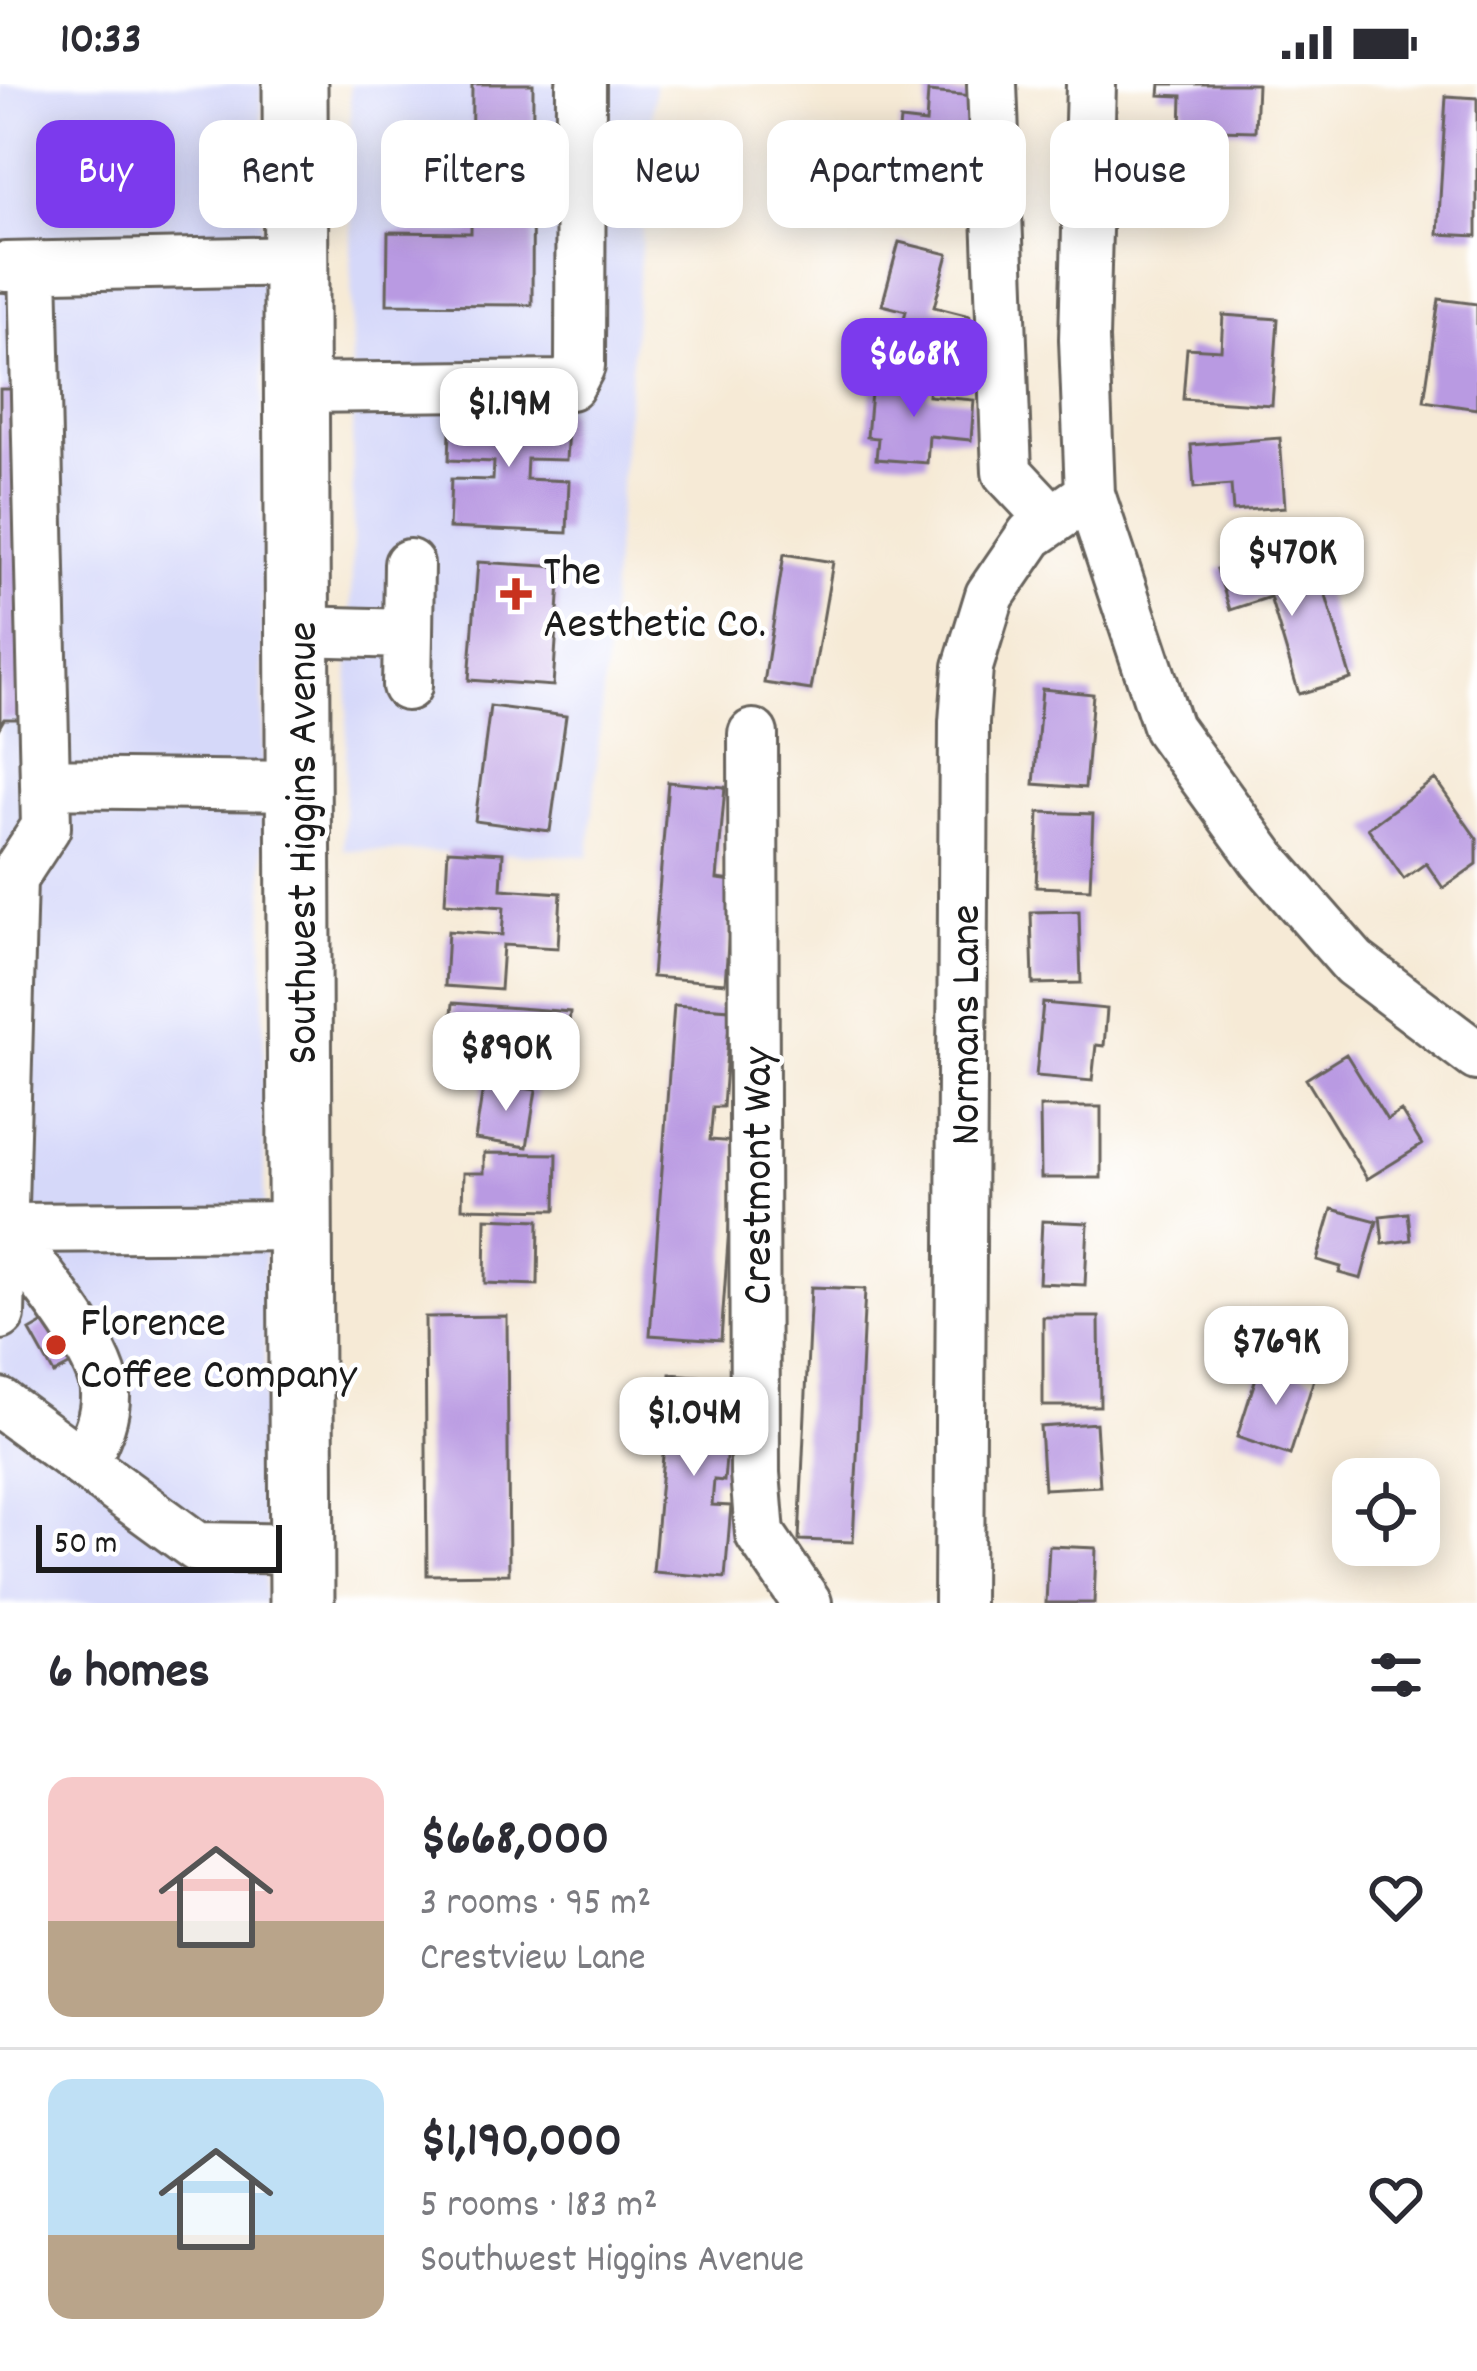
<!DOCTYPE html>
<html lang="en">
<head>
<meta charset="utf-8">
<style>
	:root { --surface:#fff; --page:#f7f7f7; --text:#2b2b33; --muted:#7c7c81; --line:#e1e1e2; --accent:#7c3aed }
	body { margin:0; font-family:Dekko,sans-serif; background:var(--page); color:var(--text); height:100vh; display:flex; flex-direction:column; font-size:45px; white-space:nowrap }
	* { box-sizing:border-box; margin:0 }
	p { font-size:39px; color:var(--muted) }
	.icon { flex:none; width:66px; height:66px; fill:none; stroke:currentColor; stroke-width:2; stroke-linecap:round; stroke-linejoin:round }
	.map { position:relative; height:1519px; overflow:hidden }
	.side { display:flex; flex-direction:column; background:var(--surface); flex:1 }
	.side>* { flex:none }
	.guide { position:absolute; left:36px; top:36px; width:1407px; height:108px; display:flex; gap:24px }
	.tools { position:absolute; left:1332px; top:1374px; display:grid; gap:24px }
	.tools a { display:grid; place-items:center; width:108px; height:108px; border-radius:24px; background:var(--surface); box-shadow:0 6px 30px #0003; font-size:60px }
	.scale { position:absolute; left:36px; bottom:30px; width:246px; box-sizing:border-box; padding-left:12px; border:6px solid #1c1c1c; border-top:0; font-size:33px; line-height:42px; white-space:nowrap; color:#1c1c1c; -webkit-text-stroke:9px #fff; paint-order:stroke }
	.price { position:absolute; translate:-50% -102px; padding:0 27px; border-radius:24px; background:#fff; color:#222; font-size:39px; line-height:78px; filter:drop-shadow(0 3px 6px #0008) }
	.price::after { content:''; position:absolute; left:50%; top:72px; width:36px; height:27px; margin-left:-18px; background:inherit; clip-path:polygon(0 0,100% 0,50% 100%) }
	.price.current { background:var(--accent); color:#fff }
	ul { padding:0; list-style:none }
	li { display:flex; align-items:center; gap:36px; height:300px; padding:0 48px }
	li+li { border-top:3px solid var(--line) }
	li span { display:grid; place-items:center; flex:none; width:336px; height:240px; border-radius:24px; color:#555 }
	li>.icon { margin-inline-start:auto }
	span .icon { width:144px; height:144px; fill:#fffc; stroke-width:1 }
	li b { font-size:51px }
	h2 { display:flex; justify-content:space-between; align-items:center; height:144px; padding:0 48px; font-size:51px }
	.chip { padding:0 42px; border-radius:24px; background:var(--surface); box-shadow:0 6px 30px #0003; font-size:42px; line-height:108px }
	.chip.current { background:var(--accent); color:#fff }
	.status { display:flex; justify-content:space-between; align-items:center; height:84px; padding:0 60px; background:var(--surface); direction:ltr }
	.status svg { height:33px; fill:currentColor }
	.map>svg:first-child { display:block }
	.built { fill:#d5d8f9 }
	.building { fill:#b99ae2 }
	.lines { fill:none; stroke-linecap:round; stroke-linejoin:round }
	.minor-casing { stroke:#68645d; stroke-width:54 }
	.major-casing { stroke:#68645d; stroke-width:69 }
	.minor { stroke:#fff; stroke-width:48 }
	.major { stroke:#fff; stroke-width:63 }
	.poi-dot { fill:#c8321e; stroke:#fff; stroke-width:4.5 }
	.labels { text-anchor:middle; stroke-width:9; stroke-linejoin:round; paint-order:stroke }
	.poi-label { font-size:45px; fill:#1c1c1c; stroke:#fff; text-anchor:start }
	.street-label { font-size:45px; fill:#1c1c1c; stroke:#fff }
</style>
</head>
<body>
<div class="status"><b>10:33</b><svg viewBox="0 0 49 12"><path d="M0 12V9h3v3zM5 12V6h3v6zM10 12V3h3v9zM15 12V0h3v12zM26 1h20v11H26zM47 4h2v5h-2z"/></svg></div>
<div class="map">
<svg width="1477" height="1519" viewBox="0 0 1477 1519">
	<rect width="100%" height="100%" fill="#fff"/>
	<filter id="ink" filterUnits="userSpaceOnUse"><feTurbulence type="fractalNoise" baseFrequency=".00833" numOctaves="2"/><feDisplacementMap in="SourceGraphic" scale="24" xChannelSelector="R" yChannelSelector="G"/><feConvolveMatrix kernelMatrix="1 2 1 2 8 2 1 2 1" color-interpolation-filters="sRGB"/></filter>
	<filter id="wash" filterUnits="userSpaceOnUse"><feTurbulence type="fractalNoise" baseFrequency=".004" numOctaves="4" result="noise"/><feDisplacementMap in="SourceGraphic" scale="48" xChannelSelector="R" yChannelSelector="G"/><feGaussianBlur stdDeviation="2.7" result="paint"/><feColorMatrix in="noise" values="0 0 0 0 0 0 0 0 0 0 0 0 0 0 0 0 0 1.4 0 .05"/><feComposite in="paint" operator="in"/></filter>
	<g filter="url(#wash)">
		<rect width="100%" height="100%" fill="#f6ead6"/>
		<path class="built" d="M0,0H262L265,1519H0Z
			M350,0H655L589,772L343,766L353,455Z"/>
		<g id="blocks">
			<path class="building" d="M472,0H533L532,221L387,220L388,148L471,149Z
				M1160,0H1257L1255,47L1181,45L1182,12L1159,11Z
				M928,8L975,12L970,60L942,58L936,121L892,117L900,36L926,39Z
				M1446,12L1477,14V152L1438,150Z
				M899,158L948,170L934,223L970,232L958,276L897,260L906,227L882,221Z
				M1439,215L1477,220V325L1424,317Z
				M1223,231L1278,235L1272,321L1183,315L1187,264L1221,266Z
				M872,297L929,302L928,312L974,316L971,356L929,352L927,379L876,375L878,354L867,353Z
				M0,305H25L27,635H4L0,642Z
				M451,323L569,328L566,376L527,375L526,395L569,397L567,449L449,444L451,395L493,396L494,378L449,376Z
				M1280,354L1285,423L1233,427L1231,401L1194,404L1191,361Z
				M1276,468L1287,503L1320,492L1351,595L1299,610L1270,513L1230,526L1217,485Z
				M784,470L833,478L811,606L764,599Z
				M478,478L561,483L553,602L469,596Z
				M1042,605L1093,610L1085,704L1034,700Z
				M490,622L566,632L550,747L475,737Z
				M1435,695L1477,755V780L1443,804L1426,779L1404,795L1368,744Z
				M668,698L725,703L717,795L733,797L725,899L652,893Z
				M1039,728L1093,730L1090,805L1036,803Z
				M448,766L503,769L501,805L561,809L558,864L503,861L500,906L445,902L448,847L502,851L504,823L445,819Z
				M1079,827L1081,899L1033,900L1031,828Z
				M453,919L570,928L566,980L513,976L514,964L498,963L496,989L447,985Z
				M1043,919L1107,925L1104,962L1096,961L1092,997L1036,992Z
				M674,921L730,925L723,1023H713L710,1056L735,1058L721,1256L650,1251Z
				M1346,970L1387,1036L1401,1027L1422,1061L1367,1095L1306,995Z
				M484,998L536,1006L527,1063L475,1055Z
				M1040,1023H1101V1094H1041Z
				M484,1069L557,1070L556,1126L462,1124L463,1089H484Z
				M1332,1125L1377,1137L1361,1195L1339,1189L1341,1183L1317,1176Z
				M1408,1129L1411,1156L1383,1160L1380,1132Z
				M486,1134L539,1136L538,1201L485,1199Z
				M1042,1137L1088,1139L1085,1201L1039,1199Z
				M811,1203L865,1205L853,1458L799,1456Z
				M58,1231L82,1275L54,1290L30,1247Z
				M507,1232L509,1490L427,1491L425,1233Z
				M1043,1233H1099L1100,1322H1043Z
				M1261,1278L1314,1295L1290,1371L1237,1353Z
				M670,1290L733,1295L724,1397L714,1396L712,1421L731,1422L725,1494L653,1488Z
				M1096,1339L1100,1402L1044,1405L1040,1343Z
				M1049,1462L1096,1464L1094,1519H1046Z"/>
		</g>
	</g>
	<g filter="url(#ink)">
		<use href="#blocks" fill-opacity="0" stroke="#68645d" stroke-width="3"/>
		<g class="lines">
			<g class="minor-casing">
				<path id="minor" d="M992,0L1007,388L1052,436
					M1091,0L1084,255L1090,410L1168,644L1263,775L1354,879L1477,972
					M5,183L296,177
					M297,304L570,301L580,282L581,0
					M298,547L408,550L407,602
					M408,550L409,480
					M753,650L755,1389L760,1450L807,1519
					M45,699L300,702
					M3,1144L301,1142
					M3,1144C29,1178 105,1268 105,1309C106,1335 94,1357 84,1380
					M0,1231L12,795L46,743L33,183
					M0,1319L197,1463L302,1465
					M959,1519L964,638L968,583L990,511L1031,451L1090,410"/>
			</g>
			<g class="major-casing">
				<path id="major" d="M295,0L302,1519"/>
			</g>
			<use href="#minor" class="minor"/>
			<use href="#major" class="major"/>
		</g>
	</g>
	<g class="poi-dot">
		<path d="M510 492h12v12h12v12h-12v12h-12v-12h-12v-12h12z"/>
		<circle cx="56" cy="1261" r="12"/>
	</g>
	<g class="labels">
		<g class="poi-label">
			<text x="543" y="500">The<tspan x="543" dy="52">Aesthetic Co.</tspan></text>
			<text x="80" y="1251">Florence<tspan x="80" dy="52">Coffee Company</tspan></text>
		</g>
		<g class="street-label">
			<text transform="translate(299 759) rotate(-90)" y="16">Southwest Higgins Avenue</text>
			<text transform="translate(962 941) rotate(-90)" y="16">Normans Lane</text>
			<text transform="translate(754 1092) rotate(-90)" y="16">Crestmont Way</text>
		</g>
	</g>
</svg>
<div class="tools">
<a><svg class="icon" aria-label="locate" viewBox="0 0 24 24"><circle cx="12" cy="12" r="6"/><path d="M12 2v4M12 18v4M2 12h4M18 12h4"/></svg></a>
</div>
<div class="scale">50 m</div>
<b class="price current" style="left:914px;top:336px">$668K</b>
<b class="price" style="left:509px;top:386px">$1.19M</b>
<b class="price" style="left:1292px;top:535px">$470K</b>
<b class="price" style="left:506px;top:1030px">$890K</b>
<b class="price" style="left:1276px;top:1324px">$769K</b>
<b class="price" style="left:694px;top:1395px">$1.04M</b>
<div class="guide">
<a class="chip current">Buy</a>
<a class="chip">Rent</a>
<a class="chip">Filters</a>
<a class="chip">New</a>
<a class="chip">Apartment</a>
<a class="chip">House</a>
</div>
</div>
<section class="side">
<h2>6 homes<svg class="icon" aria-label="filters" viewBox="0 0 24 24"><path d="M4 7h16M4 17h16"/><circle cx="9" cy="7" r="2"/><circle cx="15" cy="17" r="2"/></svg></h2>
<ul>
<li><span style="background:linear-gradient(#f6c9c9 60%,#b9a48a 0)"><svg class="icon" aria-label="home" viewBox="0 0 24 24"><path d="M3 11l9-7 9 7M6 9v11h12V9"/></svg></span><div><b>$668,000</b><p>3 rooms · 95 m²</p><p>Crestview Lane</p></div><svg class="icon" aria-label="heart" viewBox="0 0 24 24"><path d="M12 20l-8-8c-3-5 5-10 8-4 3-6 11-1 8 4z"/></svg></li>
<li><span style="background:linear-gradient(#bfe0f5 65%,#b9a48a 0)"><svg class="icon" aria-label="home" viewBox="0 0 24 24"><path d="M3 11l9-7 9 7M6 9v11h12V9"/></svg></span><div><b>$1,190,000</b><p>5 rooms · 183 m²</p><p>Southwest Higgins Avenue</p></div><svg class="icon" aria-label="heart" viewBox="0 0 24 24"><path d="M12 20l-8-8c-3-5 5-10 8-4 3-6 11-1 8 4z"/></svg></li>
</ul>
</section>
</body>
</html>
